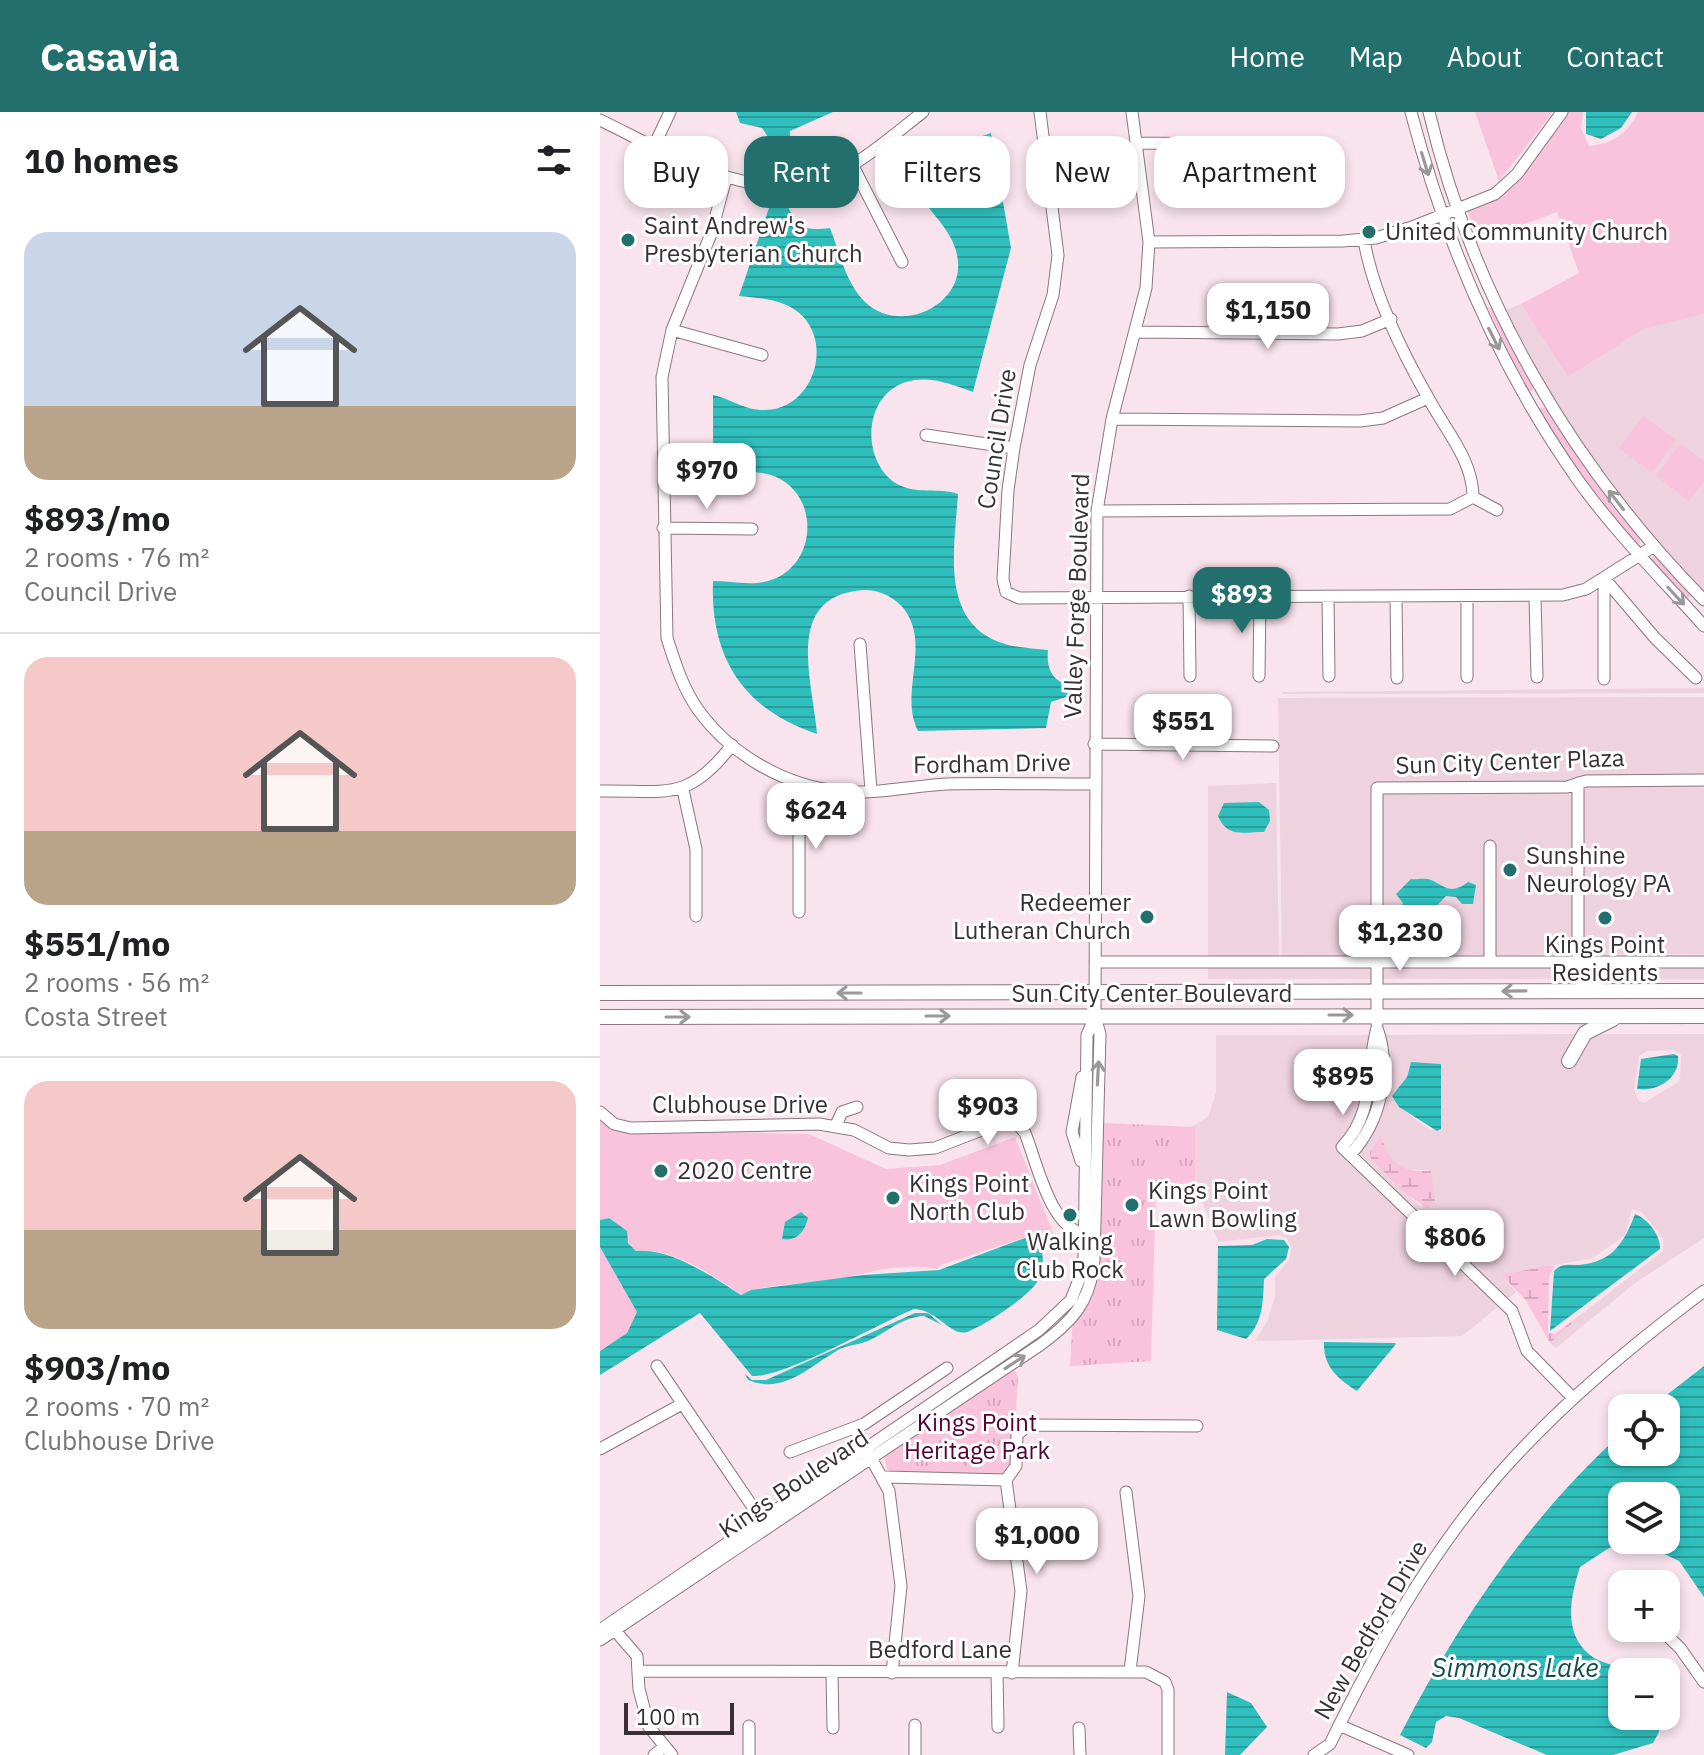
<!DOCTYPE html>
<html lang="en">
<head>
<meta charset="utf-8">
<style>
	:root { --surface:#fff; --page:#f2f2f2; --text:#202124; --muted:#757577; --line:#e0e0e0; --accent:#236f6d }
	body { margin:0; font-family:"IBM Plex Sans",sans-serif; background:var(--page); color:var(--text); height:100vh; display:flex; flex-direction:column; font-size:30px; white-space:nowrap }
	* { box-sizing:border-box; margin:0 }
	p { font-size:26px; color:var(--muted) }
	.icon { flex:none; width:44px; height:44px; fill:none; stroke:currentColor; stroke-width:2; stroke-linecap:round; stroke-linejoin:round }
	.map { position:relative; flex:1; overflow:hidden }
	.details { display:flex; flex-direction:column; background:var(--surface); width:600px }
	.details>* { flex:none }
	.hud { position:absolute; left:24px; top:24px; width:760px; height:72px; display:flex; gap:16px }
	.controls { position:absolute; left:1008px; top:1282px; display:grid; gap:16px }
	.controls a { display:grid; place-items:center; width:72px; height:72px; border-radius:16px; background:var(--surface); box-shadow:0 4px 12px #0003; font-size:40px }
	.scale { position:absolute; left:24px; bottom:20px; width:110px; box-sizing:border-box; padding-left:8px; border:4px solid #393034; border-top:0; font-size:22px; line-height:28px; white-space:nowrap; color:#393034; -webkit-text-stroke:6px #fff; paint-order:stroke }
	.price { position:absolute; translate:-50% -68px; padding:0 18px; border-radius:16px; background:#fff; color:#222; font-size:26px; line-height:52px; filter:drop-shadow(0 2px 4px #0008) }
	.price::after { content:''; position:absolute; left:50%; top:48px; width:24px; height:18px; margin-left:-12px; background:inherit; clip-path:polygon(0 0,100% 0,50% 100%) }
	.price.current { background:var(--accent); color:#fff }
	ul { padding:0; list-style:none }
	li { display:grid; align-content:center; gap:16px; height:424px; padding:0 24px }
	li+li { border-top:2px solid var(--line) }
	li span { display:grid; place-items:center; height:248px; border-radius:24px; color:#555 }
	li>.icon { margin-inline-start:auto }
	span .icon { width:144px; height:144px; fill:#fffc; stroke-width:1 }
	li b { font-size:34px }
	h2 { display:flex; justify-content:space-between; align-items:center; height:96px; padding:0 24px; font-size:34px }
	.chip { padding:0 28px; border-radius:24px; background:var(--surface); box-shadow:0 4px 12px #0003; font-size:28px; line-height:72px }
	.chip.current { background:var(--accent); color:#fff }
	header { display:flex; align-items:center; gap:48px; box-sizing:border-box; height:112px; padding:0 40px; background:var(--accent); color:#fff }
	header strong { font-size:38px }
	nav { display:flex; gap:44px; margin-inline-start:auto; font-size:28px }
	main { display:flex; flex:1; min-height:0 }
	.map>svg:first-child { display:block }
	.built { fill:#eed2de; fill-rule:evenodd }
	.grass { fill:#f8c3db }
	.wetland { fill:url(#wetland-marsh) }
	.park { fill:url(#park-tufts) }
	.water { fill:url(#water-rules); fill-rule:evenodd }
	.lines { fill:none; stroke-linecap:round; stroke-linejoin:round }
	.minor-casing { stroke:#8a777f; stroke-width:13 }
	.major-casing { stroke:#8a777f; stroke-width:16 }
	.minor { stroke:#fff; stroke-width:11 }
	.major { stroke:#fff; stroke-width:14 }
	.oneway { stroke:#9c989a }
	.poi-dot { fill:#236f6d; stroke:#fff; stroke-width:3 }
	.labels { text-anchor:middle; stroke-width:6; stroke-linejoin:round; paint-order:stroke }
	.poi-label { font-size:24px; fill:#393034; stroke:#fff; text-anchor:start }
	.street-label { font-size:24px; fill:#393034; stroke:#fff }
	.park-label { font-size:24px; fill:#530435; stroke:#fff }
	.water-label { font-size:26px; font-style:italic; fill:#114d4c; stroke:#fff }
</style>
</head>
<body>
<header>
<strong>Casavia</strong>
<nav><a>Home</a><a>Map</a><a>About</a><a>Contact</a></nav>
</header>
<main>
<section class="details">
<h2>10 homes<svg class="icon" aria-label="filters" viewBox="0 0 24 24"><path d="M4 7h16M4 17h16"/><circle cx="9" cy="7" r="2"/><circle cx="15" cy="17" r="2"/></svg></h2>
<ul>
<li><span style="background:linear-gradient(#c9d6e8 70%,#b9a48a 0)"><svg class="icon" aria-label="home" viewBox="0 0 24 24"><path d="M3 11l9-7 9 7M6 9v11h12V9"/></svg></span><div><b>$893/mo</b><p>2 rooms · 76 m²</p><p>Council Drive</p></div></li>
<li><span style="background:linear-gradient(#f6c9c9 70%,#b9a48a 0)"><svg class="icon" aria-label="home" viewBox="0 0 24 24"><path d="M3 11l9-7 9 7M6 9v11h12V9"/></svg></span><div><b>$551/mo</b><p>2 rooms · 56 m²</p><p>Costa Street</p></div></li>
<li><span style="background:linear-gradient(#f6c9c9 60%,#b9a48a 0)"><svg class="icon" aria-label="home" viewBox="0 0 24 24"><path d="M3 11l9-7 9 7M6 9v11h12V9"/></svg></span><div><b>$903/mo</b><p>2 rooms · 70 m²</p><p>Clubhouse Drive</p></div></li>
</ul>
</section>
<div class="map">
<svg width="1104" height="1643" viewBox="0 0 1104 1643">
	<defs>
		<pattern id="wetland-marsh" width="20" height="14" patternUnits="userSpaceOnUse" patternTransform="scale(2)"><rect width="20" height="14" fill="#f8c3db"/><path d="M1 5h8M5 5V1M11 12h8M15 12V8" fill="none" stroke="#d5a8bd"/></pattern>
		<pattern id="park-tufts" width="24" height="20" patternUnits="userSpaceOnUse" patternTransform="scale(2)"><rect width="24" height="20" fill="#f8c3db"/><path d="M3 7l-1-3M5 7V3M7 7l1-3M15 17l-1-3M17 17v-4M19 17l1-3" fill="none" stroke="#d5a8bd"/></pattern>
		<pattern id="water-rules" width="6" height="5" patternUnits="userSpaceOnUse" patternTransform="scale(2)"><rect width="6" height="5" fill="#2fc0be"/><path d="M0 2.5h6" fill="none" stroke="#299c9b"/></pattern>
	</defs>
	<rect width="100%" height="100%" fill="#f9e3ec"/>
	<path class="built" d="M921,192L968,265L1044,217L1104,202V481L1057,432L960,301L906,198Z
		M1104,576V581L683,582V580Z
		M1104,585V842L682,844L678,586Z
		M676,671L679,846H608V674Z
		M608,854H775L774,867H608Z
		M782,854L973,855L967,867H782Z
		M1104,854V867H987L983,855Z
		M966,922H1104V1126L1035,1171L956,1236L950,1231L964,1216L1063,1139V1127L1042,1100L1032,1097L1025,1123L993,1146L901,1163L916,1180L907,1188L753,1035L776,994L780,923ZM1073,938L1081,943L1080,969L1044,991L1038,988L1034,977L1039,944L1047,939ZM841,952V1017L830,1018L799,995L793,983L807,965L809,954ZM785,1040L801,1056L831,1059L821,1095L771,1047Z
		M616,923H773L769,990L746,1032L900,1193L862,1224L655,1229L668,1208L675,1184V1165L689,1148L692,1135L686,1125L679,1123L618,1130L595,1071V1015H591L608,1005L616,981Z"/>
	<path class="grass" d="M875,0H953L899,69Z
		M967,0H983L981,16L989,34C1013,31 1027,23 1038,0H1104V202L1044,217L968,265L921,192L979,161L957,100L878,130L868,99L896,86Z
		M888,196H893L934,274L932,279L927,280Z
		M941,295L948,297L1040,424V431L1035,432L984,368L939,299Z
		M1043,304L1076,328L1052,361L1019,336Z
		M1080,332L1104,349V369L1089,389L1056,364Z
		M1053,444L1058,445L1093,482L1085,489L1050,447Z
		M0,1005L22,1018L209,1022L286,1057L340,1053L415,1025L455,1126L443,1137L429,1124L341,1153L337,1157C296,1148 254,1167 214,1170C188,1173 165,1172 141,1183C114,1163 71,1135 36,1139L9,1106L0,1108Z
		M0,1135L38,1200L27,1221L0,1239Z"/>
	<path class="wetland" d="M781,1024C789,1052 802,1060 831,1059L835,1089L828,1097L804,1080L771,1047L770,1040Z
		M946,1154H954L949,1165L948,1221L955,1222L983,1201L950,1231L925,1187L901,1163Z"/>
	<path class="park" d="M481,1010L595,1015V1071L556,1074L551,1249L470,1254L481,1073Z
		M412,1255L418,1264L413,1355L406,1363L295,1362L287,1357L284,1343Z"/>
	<path class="water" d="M136,0H233L190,19L189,53H175L172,31L162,16L140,11Z
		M986,0H1032L1021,16L1001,27L986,22Z
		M391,21L411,136L374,276L373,280C351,272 329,263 306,270C262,284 261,350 297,372C317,383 339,375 358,382C355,433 339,507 399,530C414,536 432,536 448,538C446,558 453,569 472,575V583L451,590L446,616L318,619C300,584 327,540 309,505C302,489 281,477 264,478C182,483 213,570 217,622C144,598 110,546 113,469C133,469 154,475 174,467C218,449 219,382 174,364C153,356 133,363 113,363V283C132,287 145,299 166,298C213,297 235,230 198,200C182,187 158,186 139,184L169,96L187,93C199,117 206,119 230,116C239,139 246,171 264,189C299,224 362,194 358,150C356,118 325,98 312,71L365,30Z
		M659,690L669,698L670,709L664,720C644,720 627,726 618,704L624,691Z
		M811,767C817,768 825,765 831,768C846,775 851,783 868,770L876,773L873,792H862L856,785L846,784L828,803L826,813L836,825V833L798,832L797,805L803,791L796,782Z
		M1074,942L1078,944C1080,966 1058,980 1037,977L1041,947Z
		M811,950L841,952V1017L837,1019L799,995L792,984L807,965Z
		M201,1100L208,1106C205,1119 197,1130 182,1127L185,1110Z
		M1035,1102C1048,1107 1061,1124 1060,1137L950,1219L954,1159C962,1151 968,1153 978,1153C1013,1150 1024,1131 1035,1102Z
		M9,1106L27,1119L28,1131L36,1139C70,1135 113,1165 141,1183L151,1178L263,1163L339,1158L425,1126C434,1128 440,1130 442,1140C444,1150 443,1160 437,1170C429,1184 384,1214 367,1220C351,1225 338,1198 314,1197C277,1212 185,1266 152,1264L100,1201L0,1263V1239L27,1221L37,1200L0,1135V1108Z
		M667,1127L684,1128L689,1135L686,1147L664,1167C663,1190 663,1211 646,1227L617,1218L618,1134L652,1133Z
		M315,1201H328L342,1213L324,1204C302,1205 287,1220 268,1229C258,1233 247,1233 238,1238C209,1255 183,1283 148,1268L145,1262L152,1268H166Z
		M724,1230L795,1231L796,1232L757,1279C737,1266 723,1254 724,1230Z
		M1104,1254V1485L1079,1449L1041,1431L1009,1436L980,1455C971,1483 962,1521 990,1543C999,1551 1014,1551 1023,1560L1022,1604L1059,1606V1620L1053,1631L1013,1643H947L859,1606L846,1604L836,1610L832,1630L826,1636L800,1623C858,1511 928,1406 1022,1321V1340H1066V1296H1050ZM1022,1384H1066V1428H1022Z
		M627,1580L651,1591L667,1615L640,1643H625Z"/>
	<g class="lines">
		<g class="minor-casing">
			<path id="minor" d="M440,0L458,143L453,183L430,253L414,336L408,378L403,467L406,480L419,486L963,483L986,477L1054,434
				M811,0C846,133 900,258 980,371C1017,422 1062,467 1104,514
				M829,0C873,185 971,353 1104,488
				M0,8C77,45 169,106 254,52C278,37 301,17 323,0
				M536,31L630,32
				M54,34L70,0
				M253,54L302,150
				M126,66L111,122L72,218L62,265L67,526C75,551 83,577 99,599C130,642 185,674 238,679C274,683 311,674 347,672C396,671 445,672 494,672
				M764,128C773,182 803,242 830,289C847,320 873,349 873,385L897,398
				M549,130L743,129L776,126L812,115L895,82L917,62L962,0
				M72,218L162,243
				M536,220L738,222L762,219L791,207
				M512,307L760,309L783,306L828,286
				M326,323L414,336
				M497,399L850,397L873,385
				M63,416L152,417
				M589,484L590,564
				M728,484L729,564
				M796,484L797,566
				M867,485V565
				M935,485L937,565
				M260,532L271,679
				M659,564L660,483
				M1004,567V466L1055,526L1096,566
				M494,632L673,634
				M978,671V850
				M83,678L96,737V804
				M0,679C67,678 87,691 132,633
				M890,734V850
				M199,800V712L208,674
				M495,850H1104
				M777,911V676L967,675L986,669L1104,668
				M407,983L419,994L416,1010
				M0,1000L14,1012L31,1016L219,1012L254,1018L289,1036L309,1038L335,1036L397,1012L416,1010L425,1021C438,1053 451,1123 491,1123
				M236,1013L242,1000L257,995
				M750,1043C781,1010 792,958 777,916C765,959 776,1000 742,1035L912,1199L927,1239L973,1286
				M481,1049L472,1020L482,965
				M57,1254L165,1413
				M255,1317L289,1379L301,1474L292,1561
				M0,1337L82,1292
				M190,1340L264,1312L347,1256
				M285,1365L406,1368L416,1354L417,1323L428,1313L597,1314
				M406,1368L421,1479L412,1561
				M526,1380L539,1484L530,1559
				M12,1515L37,1544L39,1577L49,1615L72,1643
				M1059,1516L1080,1536L1104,1570
				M0,1518L439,1218L471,1188L484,1155L487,923L495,905
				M0,1528L440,1233C473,1209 491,1189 494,1147L500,922L495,905L497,399L512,307L546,176L549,130L532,0
				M39,1559L546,1560L565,1570L568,1578V1643
				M232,1560L233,1616
				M397,1560L398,1615
				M315,1613V1643
				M739,1613L808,1643
				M479,1616L480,1643
				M54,1643L64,1635
				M149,1643V1614
				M714,1643L730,1632C776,1537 830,1441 900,1361C961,1292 1031,1234 1104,1179"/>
		</g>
		<g class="major-casing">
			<path id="major" d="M978,850L982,868L997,876
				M0,881L1104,879
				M0,905L1104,904
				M969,949L985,921L1013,907"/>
		</g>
		<use href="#minor" class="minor"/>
		<use href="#major" class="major"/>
	</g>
	<defs><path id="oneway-shaft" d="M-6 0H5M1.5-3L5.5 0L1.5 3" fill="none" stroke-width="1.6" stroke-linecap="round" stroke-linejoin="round" transform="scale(2)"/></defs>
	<g class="oneway">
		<use href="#oneway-shaft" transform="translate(825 52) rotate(73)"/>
		<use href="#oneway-shaft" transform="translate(894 227) rotate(63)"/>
		<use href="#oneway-shaft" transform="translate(1016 388) rotate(-128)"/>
		<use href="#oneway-shaft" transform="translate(1076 484) rotate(47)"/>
		<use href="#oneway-shaft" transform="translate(914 879) rotate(179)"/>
		<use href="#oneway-shaft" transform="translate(249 881) rotate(180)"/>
		<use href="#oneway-shaft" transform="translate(741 903)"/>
		<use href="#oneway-shaft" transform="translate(338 904)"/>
		<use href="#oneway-shaft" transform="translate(78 905)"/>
		<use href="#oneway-shaft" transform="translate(498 961) rotate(-87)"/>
		<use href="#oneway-shaft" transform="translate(415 1250) rotate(-33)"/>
	</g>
	<g class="poi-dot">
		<circle cx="769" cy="120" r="8"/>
		<circle cx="28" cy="128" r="8"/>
		<circle cx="910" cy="758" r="8"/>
		<circle cx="547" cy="805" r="8"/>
		<circle cx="1005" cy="806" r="8"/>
		<circle cx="61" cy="1059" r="8"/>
		<circle cx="293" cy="1086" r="8"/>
		<circle cx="532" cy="1093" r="8"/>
		<circle cx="470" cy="1103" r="8"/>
	</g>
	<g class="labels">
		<g class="poi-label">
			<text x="44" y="122">Saint Andrew's<tspan x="44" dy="28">Presbyterian Church</tspan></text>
			<text x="785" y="128">United Community Church</text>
			<text x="926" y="752">Sunshine<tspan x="926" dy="28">Neurology PA</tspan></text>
			<text x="531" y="799" text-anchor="end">Redeemer<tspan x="531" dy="28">Lutheran Church</tspan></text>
			<text x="1005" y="841" text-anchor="middle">Kings Point<tspan x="1005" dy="28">Residents</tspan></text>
			<text x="77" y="1067">2020 Centre</text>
			<text x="309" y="1080">Kings Point<tspan x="309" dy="28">North Club</tspan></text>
			<text x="548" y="1087">Kings Point<tspan x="548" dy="28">Lawn Bowling</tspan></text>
			<text x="470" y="1138" text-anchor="middle">Walking<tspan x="470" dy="28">Club Rock</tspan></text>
		</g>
		<g class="street-label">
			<text transform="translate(397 327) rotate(-81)" y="8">Council Drive</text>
			<text transform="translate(477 484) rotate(-88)" y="8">Valley Forge Boulevard</text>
			<text transform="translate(910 650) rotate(-2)" y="8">Sun City Center Plaza</text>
			<text transform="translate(392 652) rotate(-1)" y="8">Fordham Drive</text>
			<text x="552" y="890">Sun City Center Boulevard</text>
			<text x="140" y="1001">Clubhouse Drive</text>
			<text transform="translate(194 1372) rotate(-34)" y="8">Kings Boulevard</text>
			<text transform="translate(771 1518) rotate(-60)" y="8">New Bedford Drive</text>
			<text x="340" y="1546">Bedford Lane</text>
		</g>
		<g class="park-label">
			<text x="377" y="1319">Kings Point<tspan x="377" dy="28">Heritage Park</tspan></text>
		</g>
		<g class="water-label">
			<text x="915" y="1565">Simmons Lake</text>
		</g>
	</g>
</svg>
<div class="controls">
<a><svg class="icon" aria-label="locate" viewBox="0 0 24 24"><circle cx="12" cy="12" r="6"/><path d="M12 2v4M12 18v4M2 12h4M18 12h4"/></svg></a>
<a><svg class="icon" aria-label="layers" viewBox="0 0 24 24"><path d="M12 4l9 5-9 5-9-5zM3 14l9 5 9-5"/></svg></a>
<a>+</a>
<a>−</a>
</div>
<div class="scale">100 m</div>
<b class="price" style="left:668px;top:239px">$1,150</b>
<b class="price" style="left:107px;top:399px">$970</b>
<b class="price current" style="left:642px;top:523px">$893</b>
<b class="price" style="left:583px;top:650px">$551</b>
<b class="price" style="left:216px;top:739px">$624</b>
<b class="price" style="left:800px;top:861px">$1,230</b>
<b class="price" style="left:743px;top:1005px">$895</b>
<b class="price" style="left:388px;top:1035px">$903</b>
<b class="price" style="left:855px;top:1166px">$806</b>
<b class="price" style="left:437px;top:1464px">$1,000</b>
<div class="hud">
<a class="chip">Buy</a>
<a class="chip current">Rent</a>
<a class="chip">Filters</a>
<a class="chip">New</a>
<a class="chip">Apartment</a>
</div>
</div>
</main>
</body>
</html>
